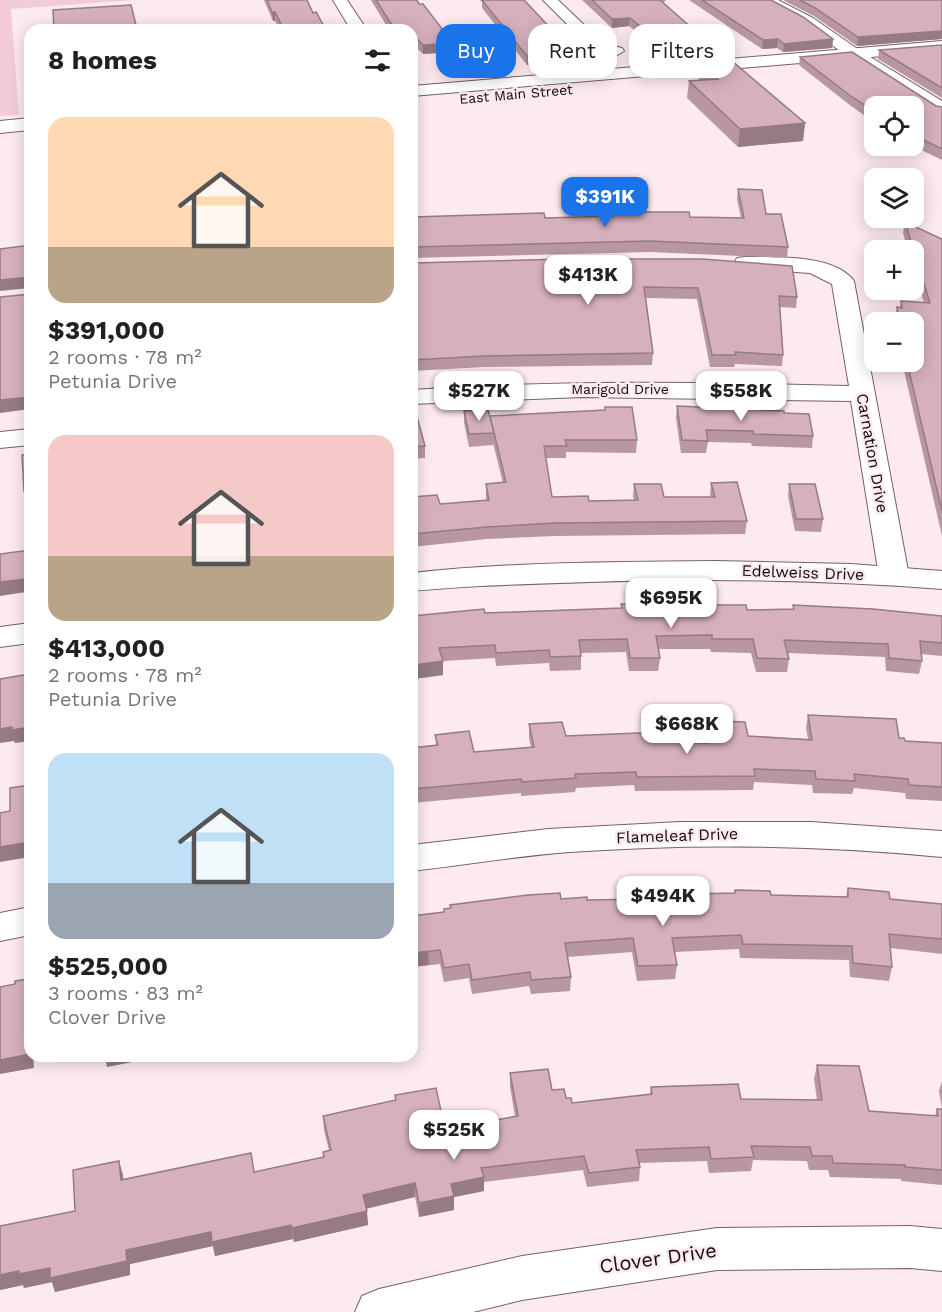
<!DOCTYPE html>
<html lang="en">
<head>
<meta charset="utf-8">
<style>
	:root { --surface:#fff; --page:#f6f6f6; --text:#202124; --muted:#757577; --accent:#1a73e8 }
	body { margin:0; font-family:"Work Sans",sans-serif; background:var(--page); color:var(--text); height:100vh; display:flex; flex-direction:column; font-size:22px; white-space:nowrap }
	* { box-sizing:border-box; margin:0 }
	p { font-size:20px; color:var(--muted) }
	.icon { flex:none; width:33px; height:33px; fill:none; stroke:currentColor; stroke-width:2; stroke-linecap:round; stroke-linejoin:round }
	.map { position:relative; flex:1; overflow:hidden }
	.drawer { position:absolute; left:24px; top:24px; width:394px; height:1038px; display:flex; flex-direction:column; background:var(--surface); border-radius:18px; box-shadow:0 3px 15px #0003 }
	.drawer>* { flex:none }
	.top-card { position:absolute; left:436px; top:24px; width:416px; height:54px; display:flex; gap:12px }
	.buttons { position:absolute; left:864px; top:96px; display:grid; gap:12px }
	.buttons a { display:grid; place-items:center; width:60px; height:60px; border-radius:12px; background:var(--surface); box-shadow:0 3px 15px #0003; font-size:30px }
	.price { position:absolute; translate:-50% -51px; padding:0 14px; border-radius:12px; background:#fff; color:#222; font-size:20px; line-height:39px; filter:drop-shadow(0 2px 3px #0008) }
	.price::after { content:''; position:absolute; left:50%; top:36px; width:18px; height:14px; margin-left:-9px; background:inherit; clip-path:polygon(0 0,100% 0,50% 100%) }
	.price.on { background:var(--accent); color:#fff }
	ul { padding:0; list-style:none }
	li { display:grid; align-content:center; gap:12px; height:318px; padding:0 24px }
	li span { display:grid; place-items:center; height:186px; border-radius:18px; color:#555 }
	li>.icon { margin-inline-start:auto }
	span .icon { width:108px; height:108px; fill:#fffc; stroke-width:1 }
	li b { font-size:26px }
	h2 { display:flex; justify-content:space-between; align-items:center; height:72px; padding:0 24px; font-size:26px }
	.chip { padding:0 21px; border-radius:18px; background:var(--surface); box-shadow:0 3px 15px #0003; font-size:21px; line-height:54px }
	.chip.on { background:var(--accent); color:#fff }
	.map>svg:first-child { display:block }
	.green { fill:#f1ccd8 }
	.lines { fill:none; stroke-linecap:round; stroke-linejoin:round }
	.street-casing { stroke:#756167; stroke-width:2 }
	.secondary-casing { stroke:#756167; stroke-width:2 }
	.street { fill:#fff; fill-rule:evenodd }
	.secondary { fill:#fff; fill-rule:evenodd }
	.wall { fill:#b897a2 }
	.shaded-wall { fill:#967b84 }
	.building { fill:#d6b0bc; stroke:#967b84; stroke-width:1.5 }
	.labels { text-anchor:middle; stroke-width:5; stroke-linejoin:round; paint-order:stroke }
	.far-street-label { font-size:14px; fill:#10090c; stroke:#fdeaf0 }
	.street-label { font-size:16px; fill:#10090c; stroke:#fdeaf0 }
	.near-street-label { font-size:20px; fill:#10090c; stroke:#fdeaf0 }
</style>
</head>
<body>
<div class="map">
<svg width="942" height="1312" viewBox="0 0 942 1312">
	<rect width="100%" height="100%" fill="#fdeaf0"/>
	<path class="green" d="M0,0H136L11,9L19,115L0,116Z"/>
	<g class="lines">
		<g class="street-casing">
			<path id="street" d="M333,0H347L367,30H351Z
				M543,0H558L604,44L622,48L624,51L616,56L593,50Z
				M760,0H778L813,18L859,50L942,101V114L936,113L847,56L803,24Z
				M745,257C775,257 835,254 854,281L909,576L904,582L894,585L884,582L879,576L851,401L582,397L412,404V390C558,380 703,382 849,386L832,284L810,273L737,268L734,263L737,258Z
				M30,429V445L0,448V432Z
				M680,822H811L942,831V857C818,845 694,843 570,852C517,856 465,865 412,871V845L548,829Z
				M30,907V935L0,941V913Z
				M910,1226L942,1229V1271L910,1268L717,1270L522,1300L473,1312H355L362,1296L379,1289L522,1256L717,1228Z"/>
		</g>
		<g class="secondary-casing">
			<path id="secondary" d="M942,41V51L412,96V86Z
				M30,118V130L0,133V121Z
				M714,561L851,564L942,571V589C825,580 708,578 590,582C531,584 472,585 412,591V573C512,562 614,562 714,561Z
				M30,623V643L0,647V627Z"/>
		</g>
		<use href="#street" class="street"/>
		<use href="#secondary" class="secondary"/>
	</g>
	<path class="wall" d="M264,0H307L313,13L326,30H280L275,21H273Z
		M371,0H417L453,52L423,54L412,43V30H389Z
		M480,0H524L574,53L573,62L527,65L482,8V2Z
		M582,0H666L663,3L711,45L709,57L805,123L803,141L738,147L687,98L689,81L700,80L694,74L695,60L680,61L654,38L645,39L629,26L612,28Z
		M689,0H771L833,39L832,48L783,52L777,48L762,49Z
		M783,0H942V39L857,46L814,16Z
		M942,45V98L878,59L879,50Z
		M800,57L936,106L942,107V160L913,146H914V106H874V122L851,106L799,65Z
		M738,189L766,214L788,247L787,258L650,252L412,258V217L545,218L611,216L612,212L690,217L741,218L737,199Z
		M905,222L942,239V536L902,362H914V322H896L895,318L897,307L900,308L901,301L924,303L914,268V250H908L903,233Z
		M412,263L797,297L796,308L780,307L783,355L782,366L735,364L734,367H710L697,299L646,298L653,353L652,365L484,367L412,371Z
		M677,406L784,413L813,436L812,448L752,446L751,443L708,442L706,453H681L676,418Z
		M464,411L490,418L637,440L636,453L566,452V458H546L552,497L589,501L634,500L633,497L634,484L664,497H710L711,483L747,521L745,534L555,536L487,539L412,547V497L440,504L486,500V484L503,483L493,443V445L469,447L464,423Z
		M412,413L425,446V458L412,459Z
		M789,484L823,519L821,532L795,531L788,496Z
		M621,604L657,609L705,608L706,605L747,610L793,609V605L942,616V656L921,654L922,661L919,674L886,671L885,657L788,653L789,659L787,672H756L751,653L711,652L710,649H658L660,658L658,671H629L626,652L581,653V670L550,671L549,663L496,666L495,658L443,661V675L414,679L412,673V616L485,613L621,608Z
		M808,715L899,738L905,741L942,743V801L906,799L905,793L854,788L852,794L813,793L812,785L754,782L753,790L635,791L634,785L576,788L575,792L521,796V793L412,803V748L436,745L435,735L474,752L531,747L529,738V724L566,736L663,742L708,743L713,741L714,729H719L720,721L748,736L808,739L806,728Z
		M848,888L890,899L942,904V954L890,948L892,967L889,981L850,977L849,960L740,958L739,949L675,952L677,965L675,979L637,981L632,952L568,957L571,977L570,991L531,994L529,986L472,994L469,978L444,982L440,964L412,967L444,912L450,908V905L561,899L587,900L643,899L644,889L690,894L734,893L735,890L771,895L846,897Z
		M817,1065L869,1111L935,1116L937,1109H942L939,1091L942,1081V1185L901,1181V1179L830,1177L828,1170H809L807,1161L753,1160L751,1171L709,1173L707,1161L639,1163L640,1167L639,1181L587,1187L583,1170L484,1182V1191L454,1197V1210L419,1217L415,1197L366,1209L368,1225L294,1242L293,1239L215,1256L213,1246L130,1264V1275L55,1292L52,1282L24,1288L23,1285L0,1290V1226L75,1211L119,1161L123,1179L254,1172L323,1157V1152L329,1150L324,1130L323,1116L396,1100L395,1095L445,1129L515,1116L510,1087V1073L552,1090L572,1103L650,1094L651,1087L741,1099L817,1100L814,1079Z"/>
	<path class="shaded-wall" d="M272,12H275V21H273Z
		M630,18L629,26L612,28V19Z
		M655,30L654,38L645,39L646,31Z
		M942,31V39L857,46L858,37Z
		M778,39L777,48L762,49L763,40Z
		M833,39L832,48L783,52L784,44Z
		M453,43V52L423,54V45Z
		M705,45H711L709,59L695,58V60L680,61V52Z
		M574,53L573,62L527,65V56Z
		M805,123L803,141L738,147L740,129Z
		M29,277L30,288L0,291V280Z
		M30,397V409L0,413V400Z
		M30,490V503H27L24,491Z
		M24,579L30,581V595H27L26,592L0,596V582Z
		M443,661V675L414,679V665Z
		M12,727H30V741L15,743L14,741L0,743V729Z
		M30,842V857L0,862V847Z
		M428,951L429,965L412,967V953Z
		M30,1023V1056H33L34,1068L0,1074V1060Z
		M105,1056H148V1059L107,1067Z
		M119,1161L123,1175L124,1194L121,1180Z
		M484,1177V1191L454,1197V1210L419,1217V1203L451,1184Z
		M415,1183V1197L364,1209L363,1195Z
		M367,1211L368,1225L294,1242L292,1228Z
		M291,1225L293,1239L215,1256L213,1246L130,1264V1275L55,1292L52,1282L24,1288L23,1285L0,1290V1275L126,1250L211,1232Z"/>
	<path class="building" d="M267,0H307L313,13L316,12L326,30H284L275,12H272Z
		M376,0H417L419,4H423L453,43L423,45L412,34V30H397L390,22Z
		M482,0H524L574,53L527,56Z
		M592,0H660L711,45H705L710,50L680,52L655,30L646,31L630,18L612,19Z
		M702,0H771L803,17L833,39L784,44L778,39L763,40Z
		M800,0H942V31L858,37L815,8Z
		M131,5L137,29L54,30L53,10Z
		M942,45V88L879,50Z
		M852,52L936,106L942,107V149L914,135V106H874V111L852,97L800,57Z
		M725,55L805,123L740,129L689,81L718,79L695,58Z
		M738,189L762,190L766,214H781L788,247L650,241L412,247V217L544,213L545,218L613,216L612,212H689L690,217L744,218Z
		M905,222L942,239V511L907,362H914V322H899L897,307L902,308L901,301L930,303Z
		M30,245V397L0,400V297L30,294L29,277L0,280V249Z
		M564,259H702L792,266L797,297L779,296L783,355L735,352L736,355H712L698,288L644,287L653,353L484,356L412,360V263Z
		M677,406L784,411V413L809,414L813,436L753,434V431L706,430L708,441L682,440Z
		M605,407H632L637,440H565L567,446H544L552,497L588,496L589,501L638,500L634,484H661L664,497H715L711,483L737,482L747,521L555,523L487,527L412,534V497L437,495L440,504L489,500L486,484L506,482L490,416L605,410Z
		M488,410L494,433L469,434L464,411Z
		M412,413H416L425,446L412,447Z
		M30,454V490L24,491L22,455Z
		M789,484H815L823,519H796Z
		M30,550V581L24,582V579L0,582V554Z
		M621,604H656L657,609L706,608V605H746L747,610L794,609L793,605L873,609L942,616V643L920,641L922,661L889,658L888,644L784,640L789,659L757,658L753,639H712V635L656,636L660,658H630L627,639L579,640L581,656L550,657L549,650L496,653L495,645L439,648L443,661L414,665L412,661V616L484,609L485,613L622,608Z
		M30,674V727L12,730V727L0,729V679Z
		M808,715L896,719L899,738H904L905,741L942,743V787L909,785L908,779L854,774L855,781L816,779L815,771L754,769L755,776L637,777L636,772L575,774L576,778L522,782L521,779L412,789V748L438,745L435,735L469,731L474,752L534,747L529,724L562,722L566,736L661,732L663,742L709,743L708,741H716L714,729H721L720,721L745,722L748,736L812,740Z
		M30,785V842L0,847V813L10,811V788Z
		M689,887L690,894L735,893V890L770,891L771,895L848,897V888L889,892L890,899L942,904V939L889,934L892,967L853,963L852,946L743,944L741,935L672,938L677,965L638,966L633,938L565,943L571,977L531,980L530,972L472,980L469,964L444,968L440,950L412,953V916L444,912V909L451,908L450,905L528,895L560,893L561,899L587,897V900L646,899L644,889Z
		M29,976H30V1054L0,1060V987L15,984V981L29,979Z
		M817,1065L859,1066L869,1111L938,1116L937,1109H942V1170L905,1167V1165L833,1163L832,1156H812L810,1147L751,1146L754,1157L711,1159L709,1147L636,1150L640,1167L589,1173L584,1156L481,1168L484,1177L451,1184L454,1196L419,1203L415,1183L363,1195L367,1211L292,1228L291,1225L212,1242L211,1232L126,1250L127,1261L50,1278V1268L19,1274V1271L0,1275V1226L75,1211L73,1170L119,1161L121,1180L251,1153L254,1172L324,1157L323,1152L331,1150L323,1116L396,1100L395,1095L436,1088L445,1129L518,1116L510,1073L548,1069L552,1090L564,1089L566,1098H571L572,1103L652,1094L651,1087L738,1084L741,1099L822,1100Z"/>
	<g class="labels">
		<g class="far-street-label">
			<text transform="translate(516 94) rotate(-5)" y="5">East Main Street</text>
			<text x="620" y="394">Marigold Drive</text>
		</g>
		<g class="street-label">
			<text transform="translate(873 453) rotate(80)" y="6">Carnation Drive</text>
			<text transform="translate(803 572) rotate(2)" y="6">Edelweiss Drive</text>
			<text transform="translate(677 835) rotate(-2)" y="6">Flameleaf Drive</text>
		</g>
		<g class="near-street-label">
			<text transform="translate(658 1258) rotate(-8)" y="7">Clover Drive</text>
		</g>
	</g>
</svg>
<div class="buttons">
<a><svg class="icon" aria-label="locate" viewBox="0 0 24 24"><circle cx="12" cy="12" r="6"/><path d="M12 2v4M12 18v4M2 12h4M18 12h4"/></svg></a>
<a><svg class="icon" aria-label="layers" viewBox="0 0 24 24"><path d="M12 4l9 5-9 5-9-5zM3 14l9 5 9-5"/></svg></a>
<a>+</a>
<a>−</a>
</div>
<b class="price on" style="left:605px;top:228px">$391K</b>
<b class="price" style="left:588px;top:306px">$413K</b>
<b class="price" style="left:479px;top:422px">$527K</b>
<b class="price" style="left:741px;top:422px">$558K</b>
<b class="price" style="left:671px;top:629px">$695K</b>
<b class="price" style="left:687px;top:755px">$668K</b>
<b class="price" style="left:663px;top:927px">$494K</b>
<b class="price" style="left:454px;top:1161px">$525K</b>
<div class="top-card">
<a class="chip on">Buy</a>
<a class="chip">Rent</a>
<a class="chip">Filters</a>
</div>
<section class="drawer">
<h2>8 homes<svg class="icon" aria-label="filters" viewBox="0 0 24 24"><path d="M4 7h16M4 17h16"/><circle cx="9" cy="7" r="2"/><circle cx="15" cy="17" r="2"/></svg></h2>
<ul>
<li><span style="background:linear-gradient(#ffd9b3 70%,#b9a48a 0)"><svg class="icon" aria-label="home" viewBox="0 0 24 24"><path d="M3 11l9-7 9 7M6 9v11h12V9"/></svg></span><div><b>$391,000</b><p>2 rooms · 78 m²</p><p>Petunia Drive</p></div></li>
<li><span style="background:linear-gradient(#f6c9c9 65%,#b9a48a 0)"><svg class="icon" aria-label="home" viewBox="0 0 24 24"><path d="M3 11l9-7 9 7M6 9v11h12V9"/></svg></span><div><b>$413,000</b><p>2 rooms · 78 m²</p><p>Petunia Drive</p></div></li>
<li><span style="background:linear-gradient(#bfe0f5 70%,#9aa5b1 0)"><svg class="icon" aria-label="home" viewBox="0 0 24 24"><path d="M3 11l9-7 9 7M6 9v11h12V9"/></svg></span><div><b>$525,000</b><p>3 rooms · 83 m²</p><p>Clover Drive</p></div></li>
</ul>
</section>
</div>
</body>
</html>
